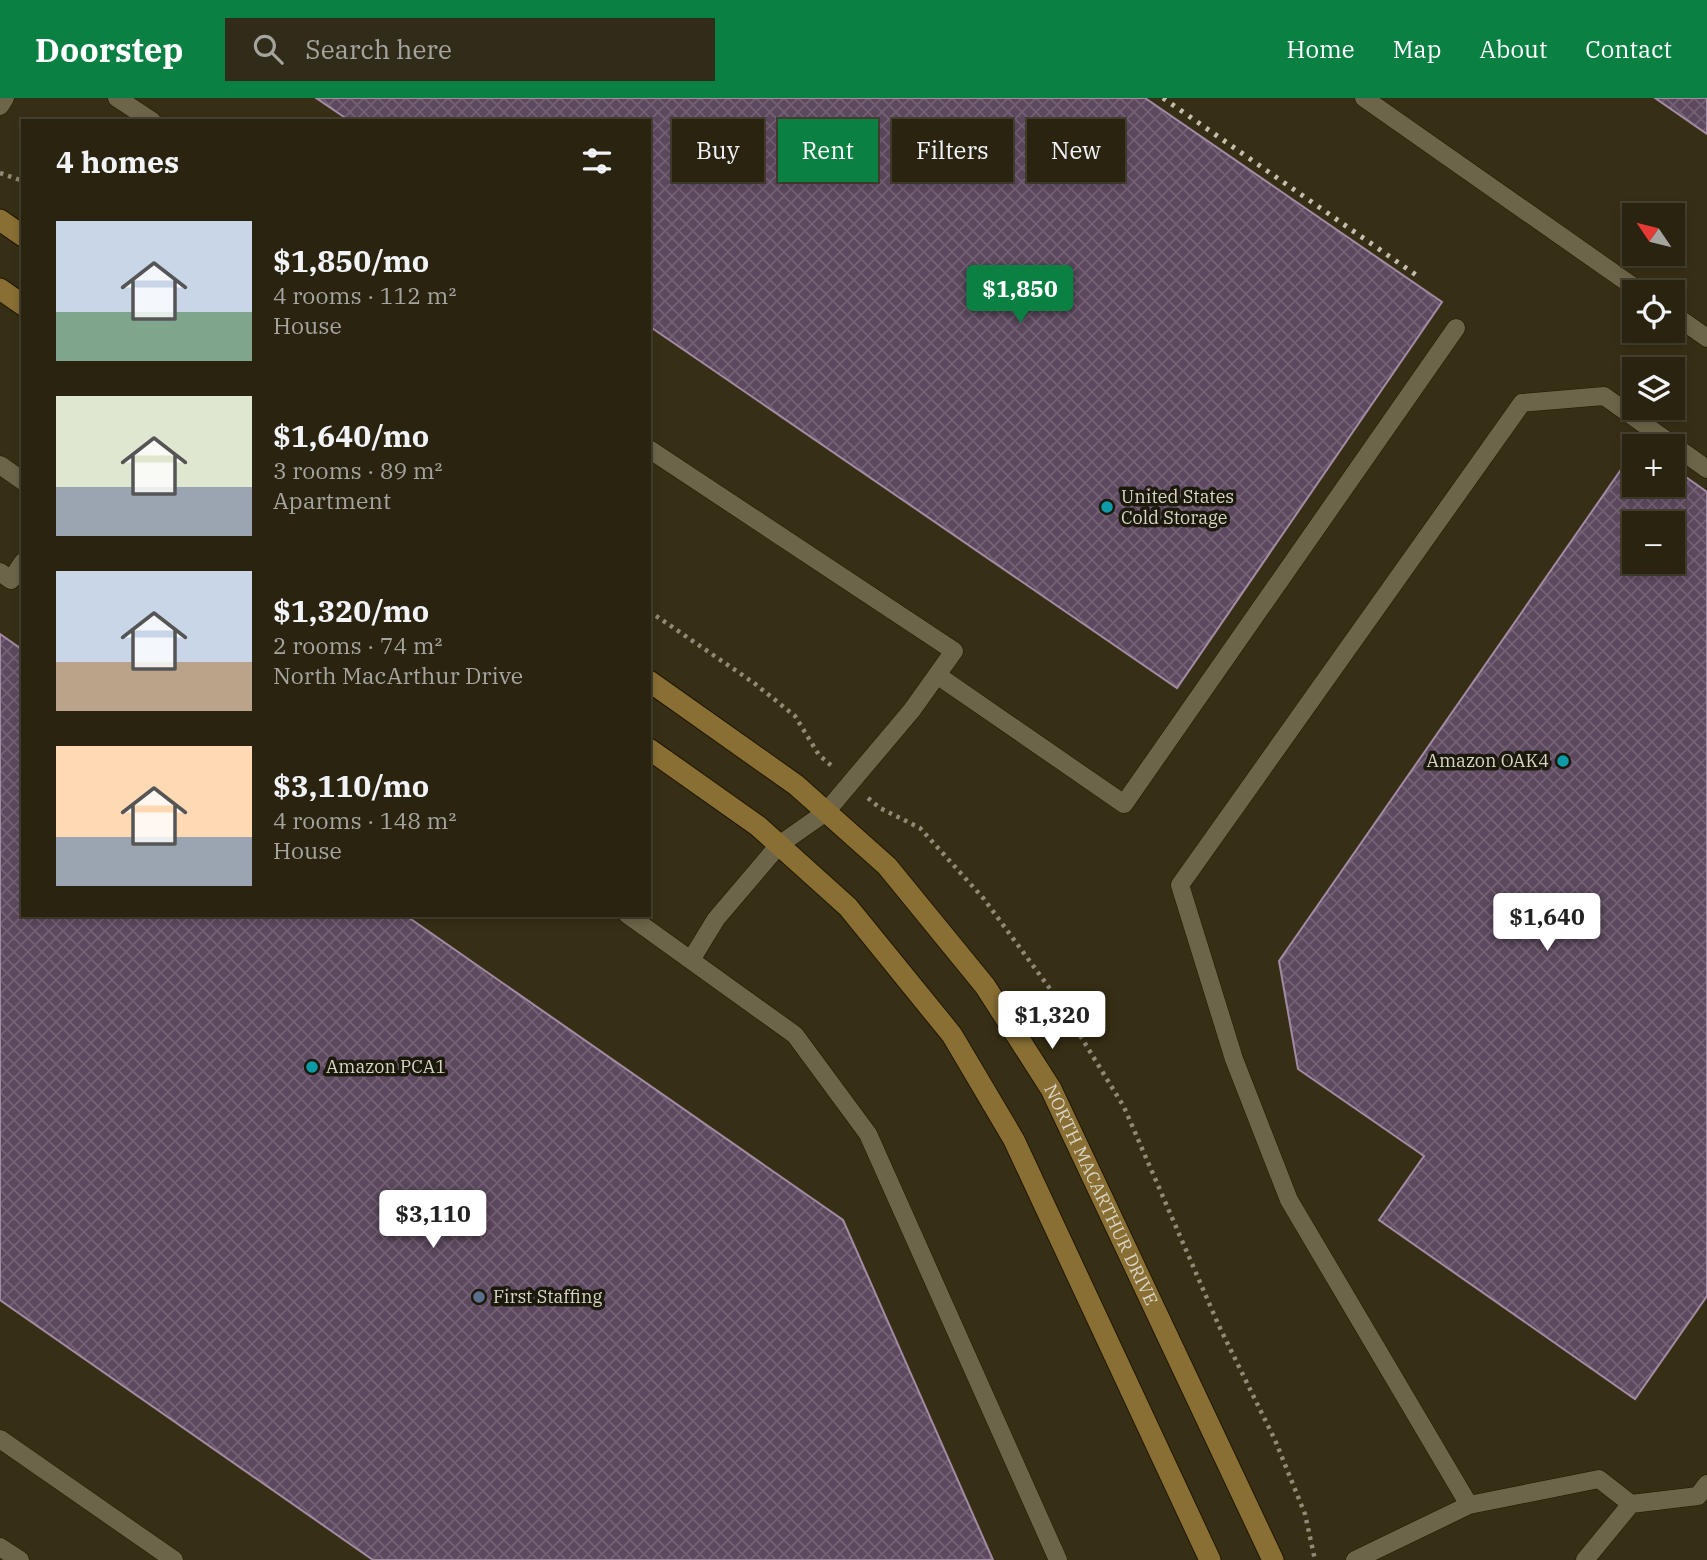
<!DOCTYPE html>
<html lang="en">
<head>
<meta charset="utf-8">
<style>
	:root { --surface:#292310; --page:#312b19; --text:#f1f3f6; --muted:#a5a49f; --line:#454030; --accent:#0b8043 }
	body { margin:0; font-family:"IBM Plex Serif",serif; background:var(--page); color:var(--text); height:100vh; display:flex; flex-direction:column; font-size:26px; white-space:nowrap }
	* { box-sizing:border-box; margin:0 }
	p { font-size:23px; color:var(--muted) }
	.icon { flex:none; width:38px; height:38px; fill:none; stroke:currentColor; stroke-width:2; stroke-linecap:round; stroke-linejoin:round }
	.map { position:relative; flex:1; overflow:hidden }
	.side { position:absolute; left:21px; top:21px; width:630px; height:798px; display:flex; flex-direction:column; background:var(--surface); border-radius:0px; box-shadow:0 4px 10px #0003,0 0 0 2px var(--line) }
	.side>* { flex:none }
	.guide { position:absolute; left:672px; top:21px; width:665px; height:63px; display:flex; gap:14px }
	.needle { width:46px; rotate:305deg }
	.controls { position:absolute; left:1622px; top:105px; display:grid; gap:14px }
	.controls a { display:grid; place-items:center; width:63px; height:63px; border-radius:0px; background:var(--surface); box-shadow:0 4px 10px #0003,0 0 0 2px var(--line); font-size:35px }
	.price { position:absolute; translate:-50% -60px; padding:0 16px; border-radius:7px; background:#fff; color:#222; font-size:23px; line-height:46px; filter:drop-shadow(0 2px 4px #0008) }
	.price::after { content:''; position:absolute; left:50%; top:42px; width:21px; height:16px; margin-left:-10px; background:inherit; clip-path:polygon(0 0,100% 0,50% 100%) }
	.price.selected { background:var(--accent); color:#fff }
	ul { padding:0; list-style:none }
	li { display:flex; align-items:center; gap:21px; height:175px; padding:0 35px }
	li span { display:grid; place-items:center; flex:none; width:196px; height:140px; border-radius:0px; color:#555 }
	li>.icon { margin-inline-start:auto }
	span .icon { width:84px; height:84px; fill:#fffc; stroke-width:1 }
	li b { font-size:30px }
	h2 { display:flex; justify-content:space-between; align-items:center; height:84px; padding:0 35px; font-size:30px }
	.pill { padding:0 24px; border-radius:0px; background:var(--surface); box-shadow:0 4px 10px #0003,0 0 0 2px var(--line); font-size:24px; line-height:63px }
	.pill.selected { background:var(--accent); color:#fff }
	header { display:flex; align-items:center; gap:42px; box-sizing:border-box; height:98px; padding:0 35px; background:var(--accent); color:#fff }
	header strong { font-size:33px }
	nav { display:flex; gap:38px; margin-inline-start:auto; font-size:24px }
	.search { width:490px; height:63px; background:var(--page); display:flex; align-items:center; gap:18px; box-sizing:border-box; padding:0 24px; border-radius:0px; color:var(--muted); font-size:26px }
	.map>svg:first-child { display:block }
	.building { fill:url(#building-cross-hatch); stroke:#a28ba3; stroke-width:2; fill-rule:evenodd }
	.lines { fill:none; stroke-linecap:round; stroke-linejoin:round }
	.lane-casing { stroke:#1f1700; stroke-width:19 }
	.secondary-casing { stroke:#1f1700; stroke-width:23 }
	.path { stroke:#908a76; stroke-width:4.5; stroke-dasharray:3.5 5; stroke-linecap:butt }
	.lane { stroke:#6d6549; stroke-width:18 }
	.secondary { stroke:#896f33; stroke-width:21 }
	.rail { stroke:#c4beae; stroke-width:5; stroke-dasharray:3.5 7; stroke-linecap:butt }
	.culture-dot { fill:#0f9aa8; stroke:#1b180c; stroke-width:2.5 }
	.service-dot { fill:#5c6f8a; stroke:#1b180c; stroke-width:2.5 }
	.labels { text-anchor:middle; stroke-width:7; stroke-linejoin:round; paint-order:stroke }
	.poi-label { font-size:18px; fill:#dad5c6; stroke:#1b180c; text-anchor:start }
	.street-label { font-size:18px; fill:#dad5c6; stroke:#1b180c }
</style>
</head>
<body>
<header>
<strong>Doorstep</strong>
<div class="search"><svg class="icon" aria-label="search" viewBox="0 0 24 24"><circle cx="10" cy="10" r="6"/><path d="M15 15l6 6"/></svg>Search here</div>
<nav><a>Home</a><a>Map</a><a>About</a><a>Contact</a></nav>
</header>
<div class="map">
<svg width="1707" height="1462" viewBox="0 0 1707 1462">
	<defs>
		<pattern id="building-cross-hatch" width="8" height="8" patternUnits="userSpaceOnUse" patternTransform="scale(1.75)"><rect width="8" height="8" fill="#5d495f"/><path d="M0 0l8 8M0 8l8-8" fill="none" stroke="#746274"/></pattern>
	</defs>
	<rect width="100%" height="100%" fill="#372f15"/>
	<path class="building" d="M316,0H1145L1442,204L1177,590L649,228V23H350Z
		M1655,0H1707V36Z
		M1634,353V387H1673V370L1707,394V1198L1635,1301L1379,1122L1424,1058L1298,971L1279,863ZM1634,425H1673V464H1634Z
		M0,536L23,552V817H405L843,1122L993,1462H373L0,1202Z"/>
	<g class="lines">
		<g class="lane-casing">
			<path id="lane" d="M117,0L152,23
				M1364,0L1641,194
				M0,8L5,0
				M1673,216L1707,240
				M649,351L954,553L912,612L826,714L779,747L716,821L691,862
				M0,367L23,383
				M0,474L11,482L23,464
				M937,577L1124,706L1456,230
				M628,817L795,937L868,1036L1058,1462
				M0,1341L174,1462
				M1469,1407L1599,1381L1631,1406
				M0,1449L20,1462
				M1355,1462L1469,1407L1289,1102L1234,961L1180,787L1522,305L1604,298L1707,371
				M1585,1462L1631,1406L1698,1398L1707,1386"/>
		</g>
		<g class="secondary-casing">
			<g id="secondary">
				<path d="M0,122L23,138"/>
				<path d="M0,191L23,207"/>
				<path id="s1" d="M649,583L796,687L887,768L985,888L1051,991L1273,1462"/>
				<path d="M649,651L758,728L848,809L952,937L1014,1042L1210,1462"/>
			</g>
		</g>
		<path class="path" d="M0,75L23,83
			M649,513L754,585L795,618L819,657L833,669
			M868,700L880,710L920,730L984,801L1059,903L1124,1009L1219,1228L1275,1342L1305,1416L1315,1462"/>
		<use href="#lane" class="lane"/>
		<use href="#secondary" class="secondary"/>
		<path class="rail" d="M1163,0L1419,179"/>
	</g>
	<g class="culture-dot">
		<circle cx="1107" cy="409" r="7"/>
		<circle cx="1563" cy="663" r="7"/>
		<circle cx="312" cy="969" r="7"/>
	</g>
	<circle class="service-dot" cx="479" cy="1199" r="7"/>
	<g class="labels">
		<g class="poi-label">
			<text x="1121" y="405">United States<tspan x="1121" dy="21">Cold Storage</tspan></text>
			<text x="1549" y="669" text-anchor="end">Amazon OAK4</text>
			<text x="326" y="975">Amazon PCA1</text>
			<text x="493" y="1205">First Staffing</text>
		</g>
		<g class="street-label">
			<text dy="6" stroke="none"><textPath href="#s1" startOffset="696">NORTH MACARTHUR DRIVE</textPath></text>
		</g>
	</g>
</svg>
<div class="controls">
<a><svg class="needle" viewBox="-14 -14 28 28"><path d="M0-13l5 13h-10z" fill="#e53935"/><path d="M0 13l5-13h-10z" fill="#a5a49f"/></svg></a>
<a><svg class="icon" aria-label="locate" viewBox="0 0 24 24"><circle cx="12" cy="12" r="6"/><path d="M12 2v4M12 18v4M2 12h4M18 12h4"/></svg></a>
<a><svg class="icon" aria-label="layers" viewBox="0 0 24 24"><path d="M12 4l9 5-9 5-9-5zM3 14l9 5 9-5"/></svg></a>
<a>+</a>
<a>−</a>
</div>
<b class="price selected" style="left:1020px;top:227px">$1,850</b>
<b class="price" style="left:1547px;top:855px">$1,640</b>
<b class="price" style="left:1052px;top:953px">$1,320</b>
<b class="price" style="left:433px;top:1152px">$3,110</b>
<div class="guide">
<a class="pill">Buy</a>
<a class="pill selected">Rent</a>
<a class="pill">Filters</a>
<a class="pill">New</a>
</div>
<section class="side">
<h2>4 homes<svg class="icon" aria-label="filters" viewBox="0 0 24 24"><path d="M4 7h16M4 17h16"/><circle cx="9" cy="7" r="2"/><circle cx="15" cy="17" r="2"/></svg></h2>
<ul>
<li><span style="background:linear-gradient(#c9d6e8 65%,#7fa58c 0)"><svg class="icon" aria-label="home" viewBox="0 0 24 24"><path d="M3 11l9-7 9 7M6 9v11h12V9"/></svg></span><div><b>$1,850/mo</b><p>4 rooms · 112 m²</p><p>House</p></div></li>
<li><span style="background:linear-gradient(#dfe7d0 65%,#9aa5b1 0)"><svg class="icon" aria-label="home" viewBox="0 0 24 24"><path d="M3 11l9-7 9 7M6 9v11h12V9"/></svg></span><div><b>$1,640/mo</b><p>3 rooms · 89 m²</p><p>Apartment</p></div></li>
<li><span style="background:linear-gradient(#c9d6e8 65%,#b9a48a 0)"><svg class="icon" aria-label="home" viewBox="0 0 24 24"><path d="M3 11l9-7 9 7M6 9v11h12V9"/></svg></span><div><b>$1,320/mo</b><p>2 rooms · 74 m²</p><p>North MacArthur Drive</p></div></li>
<li><span style="background:linear-gradient(#ffd9b3 65%,#9aa5b1 0)"><svg class="icon" aria-label="home" viewBox="0 0 24 24"><path d="M3 11l9-7 9 7M6 9v11h12V9"/></svg></span><div><b>$3,110/mo</b><p>4 rooms · 148 m²</p><p>House</p></div></li>
</ul>
</section>
</div>
</body>
</html>
